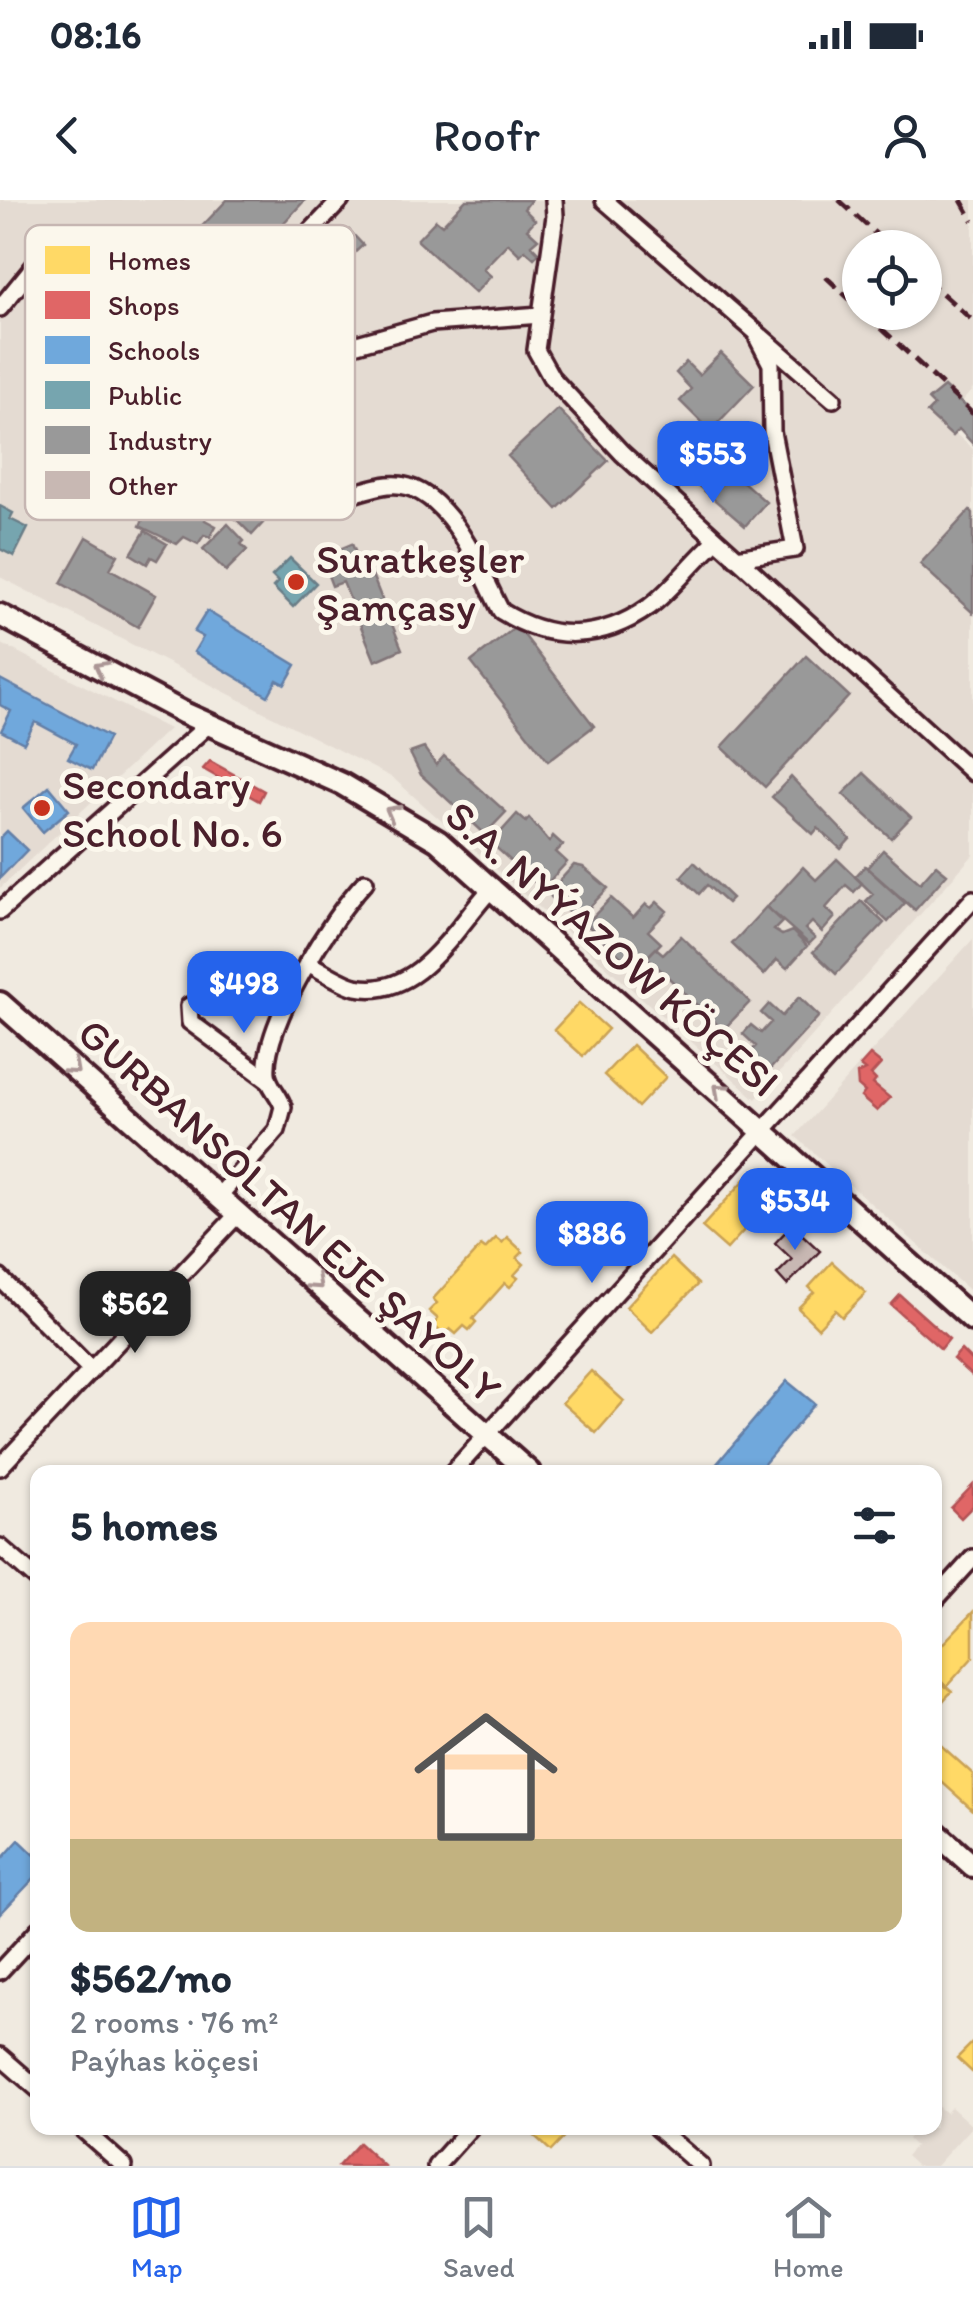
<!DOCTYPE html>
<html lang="en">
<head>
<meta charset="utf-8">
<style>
	:root { --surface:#fff; --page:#f2f2f3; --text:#1f2937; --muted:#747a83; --line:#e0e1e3; --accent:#2563eb }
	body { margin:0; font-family:Itim,sans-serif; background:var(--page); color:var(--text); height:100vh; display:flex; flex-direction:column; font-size:38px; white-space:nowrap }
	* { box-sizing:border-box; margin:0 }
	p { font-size:32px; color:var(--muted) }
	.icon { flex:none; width:55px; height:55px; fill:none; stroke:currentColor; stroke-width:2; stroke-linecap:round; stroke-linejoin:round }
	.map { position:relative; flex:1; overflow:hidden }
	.details { position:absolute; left:30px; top:1265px; width:912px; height:670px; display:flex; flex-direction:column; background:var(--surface); border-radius:20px; box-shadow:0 2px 8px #0004 }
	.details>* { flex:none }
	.controls { position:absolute; left:842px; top:30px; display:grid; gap:20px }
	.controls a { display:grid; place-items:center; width:100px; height:100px; border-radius:50%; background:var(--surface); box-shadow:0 2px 8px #0004; font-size:50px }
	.price { position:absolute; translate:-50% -85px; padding:0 22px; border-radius:20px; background:var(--accent); color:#fff; font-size:32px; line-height:65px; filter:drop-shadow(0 2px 5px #0008) }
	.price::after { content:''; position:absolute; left:50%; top:60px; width:30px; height:22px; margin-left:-15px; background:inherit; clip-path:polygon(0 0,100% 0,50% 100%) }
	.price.active { background:#222; color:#fff }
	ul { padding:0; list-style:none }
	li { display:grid; align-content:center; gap:20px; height:530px; padding:0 40px }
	li span { display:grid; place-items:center; height:310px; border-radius:20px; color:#555 }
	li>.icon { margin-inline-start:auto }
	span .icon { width:180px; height:180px; fill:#fffc; stroke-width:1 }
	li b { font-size:42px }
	h2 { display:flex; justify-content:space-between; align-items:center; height:120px; padding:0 40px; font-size:42px }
	.status { display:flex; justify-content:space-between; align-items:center; height:70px; padding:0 50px; background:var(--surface); direction:ltr }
	.status svg { height:28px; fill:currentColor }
	header { display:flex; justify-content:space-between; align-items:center; height:130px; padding:0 40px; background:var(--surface); font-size:45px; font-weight:600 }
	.menu { display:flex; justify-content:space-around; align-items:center; height:140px; border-top:2px solid var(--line); background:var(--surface); font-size:28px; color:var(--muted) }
	.menu a { display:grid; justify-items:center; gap:5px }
	.menu .active { color:var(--accent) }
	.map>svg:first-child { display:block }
	.built { fill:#e4dbd2; fill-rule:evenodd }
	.homes { fill:#ffd966; stroke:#c9a154; stroke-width:2.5 }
	.shops { fill:#e06666; stroke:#b35154; stroke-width:2.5 }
	.schools { fill:#6fa8dc; stroke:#647fa7; stroke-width:2.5 }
	.public { fill:#76a5af; stroke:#697d87; stroke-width:2.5 }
	.industry { fill:#999; stroke:#817478; stroke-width:2.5 }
	.building { fill:#c8b8b3; stroke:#4a1f2b; stroke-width:2.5 }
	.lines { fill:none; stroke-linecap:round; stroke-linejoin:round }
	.minor-casing { stroke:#4a1f2b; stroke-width:22 }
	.major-casing { stroke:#4a1f2b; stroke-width:28 }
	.minor { stroke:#fbf7ec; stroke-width:15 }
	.major { stroke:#fbf7ec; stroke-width:20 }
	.rail { stroke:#4a1f2b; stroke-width:5; stroke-dasharray:15 8; stroke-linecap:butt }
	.oneway { stroke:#ab9695 }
	.poi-dot { fill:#c8321e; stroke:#fbf7ec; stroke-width:4 }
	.labels { text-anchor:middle; stroke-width:10; stroke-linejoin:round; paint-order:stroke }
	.poi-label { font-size:42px; fill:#4a1f2b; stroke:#fbf7ec; text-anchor:start }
	.street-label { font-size:42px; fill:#4a1f2b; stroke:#fbf7ec }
	.key { fill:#fbf7ec; stroke:#c6b6b2; stroke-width:2.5 }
	.key-label { font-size:28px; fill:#4a1f2b }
</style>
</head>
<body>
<div class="status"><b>08:16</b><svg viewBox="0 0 49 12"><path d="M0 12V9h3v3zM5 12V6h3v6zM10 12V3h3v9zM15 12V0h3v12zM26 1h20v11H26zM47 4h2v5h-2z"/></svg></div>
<header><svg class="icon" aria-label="back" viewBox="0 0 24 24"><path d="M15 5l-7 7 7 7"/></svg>Roofr<svg class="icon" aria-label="person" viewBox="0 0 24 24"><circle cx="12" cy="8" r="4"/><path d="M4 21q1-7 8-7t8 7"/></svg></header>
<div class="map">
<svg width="973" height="1966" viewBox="0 0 973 1966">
	<rect width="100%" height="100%" fill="#f0eae0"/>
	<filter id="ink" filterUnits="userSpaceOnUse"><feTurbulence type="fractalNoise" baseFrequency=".01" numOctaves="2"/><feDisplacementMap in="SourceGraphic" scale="20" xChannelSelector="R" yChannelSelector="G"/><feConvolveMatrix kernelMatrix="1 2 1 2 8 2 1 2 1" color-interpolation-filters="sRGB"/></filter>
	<g filter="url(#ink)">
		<path class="built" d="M0,0H973V189L943,223L973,249V655L756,899L393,578L0,377ZM860,48H925V112H860Z
			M0,443L169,529L0,688Z
			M973,739V1094L795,936Z
			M937,1906L946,1913L951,1907L972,1926L936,1966H917L906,1956L915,1946L908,1939L918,1928H935Z"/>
		<path class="homes" d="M579,803L608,829L583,856L554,830Z
			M632,845L666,877L638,907L604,875Z
			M772,969L805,999L783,1023L765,1007L727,1049L702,1027L751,973Z
			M507,1037L523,1052L517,1058L524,1064L514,1075L518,1078L510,1087L505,1083L473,1119L476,1122L469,1130L464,1126L456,1134L450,1129L444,1135L433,1125L438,1119L429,1111L437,1103L433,1099L481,1046L485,1049L496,1038L502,1043Z
			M671,1058L698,1084L652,1132L626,1107Z
			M832,1062L866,1093L842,1117L835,1110L818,1128L798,1108L814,1092L809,1087Z
			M591,1171L624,1201L596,1233L562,1203Z
			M973,1412V1457L946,1487L935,1477V1452Z
			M935,1476L952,1491L941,1503L935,1498Z
			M935,1540L973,1574V1610L935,1576Z
			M973,1842V1871L972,1872L957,1858Z
			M526,1928H573L551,1951Z"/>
		<path class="shops" d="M210,561L264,591L259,601L203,569Z
			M870,855L881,864L871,875L876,880L873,884L890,898L877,911L861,897L865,892L858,886L857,874L865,870L860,866Z
			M900,1095L949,1139L941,1149L891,1105Z
			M961,1150L973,1162V1177L953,1159Z
			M973,1285V1306L961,1318L951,1308Z
			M359,1943L384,1966H338Z"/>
		<path class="schools" d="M207,411L296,465L285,484L277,480L268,496L194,452L203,437L194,432Z
			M0,479L109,537L92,570L68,558L76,544L35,522L24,543L1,531L11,511L0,505Z
			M49,586L69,610L43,632L23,608Z
			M7,631L27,650L0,678V638Z
			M787,1181L815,1204L757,1272H710Z
			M19,1640L38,1658V1674L0,1714V1661Z"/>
		<path class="public" d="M0,306L13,313L10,319L28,328L14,356L0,349Z
			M290,358L316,383L293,407L273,387L278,382L272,376Z"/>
		<path class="industry" d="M227,0H305L234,76L192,37Z
			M466,0H531L524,9L535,20L527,29L538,39L531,45L539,53L534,58L525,50L520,55L508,43L483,69L491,76L475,93L417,40L436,20L442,25Z
			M349,30L363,45L346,61L332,46Z
			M721,153L754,185L710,231L680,201L691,189L676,173L686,162L699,175Z
			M944,187L973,214V244L959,229L952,236L927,213L934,206L928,200Z
			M558,209L608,261L557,309L508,256Z
			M680,226L766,302L745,326L658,251Z
			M160,286L208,312L205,320L216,326L210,337L204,335L198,344L184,337L177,344L140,326L146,313L128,302L132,293L150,303Z
			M241,301L263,323L252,335L230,313Z
			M970,310L973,313V413L920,364Z
			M228,324L244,341L241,344L247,350L226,371L203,349Z
			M145,331L167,344L157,360L151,357L147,364L131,354Z
			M87,337L118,355L110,369L156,395L138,427L61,383Z
			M352,344L360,363L366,360L402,449L375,461L343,382L332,386L321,357Z
			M517,426L594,526L548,561L471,462Z
			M806,456L849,496L765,587L722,547Z
			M424,548L436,565L444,556L506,612L485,634L421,575L410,553Z
			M864,573L911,617L891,638L843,594Z
			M791,577L850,639L841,649L818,628L813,634L772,597Z
			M517,614L526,622L529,618L549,642L553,636L563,645L556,652L567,662L542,689L491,643Z
			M883,650L920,683L936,665L947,674L915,710L867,668Z
			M837,659L862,683L854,692L846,685L826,708L835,717L822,732L812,722L805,729L815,738L809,744L767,707L803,667L816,680Z
			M694,662L732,698L727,703L707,685L699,694L681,677Z
			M574,665L583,667L608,688L577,720L551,697V690Z
			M865,666L905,703L888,722L866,701L873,694L855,677Z
			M611,698L633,718L646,704L651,708L657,702L667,711L648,731L661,743L635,770L586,724Z
			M861,701L884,723L836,774L813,752Z
			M766,707L782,722L774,730L782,735L792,731L807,746L787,768L777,760L764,775L732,744Z
			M681,736L750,802L723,830L647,757L656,748L663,754Z
			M799,797L819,816L762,878L743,860L756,846L743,834L751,825L761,833L771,822L761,813L769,804L782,816Z"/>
		<path class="building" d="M792,1025L820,1051L787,1085L777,1074L792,1059L775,1043Z"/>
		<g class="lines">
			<g class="minor-casing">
				<path id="minor" d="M554,0L555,16L536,150L551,177L622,253L973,573
					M604,0L833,199
					M0,108L48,49L114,108H131L191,71L291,150L350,146L432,123L541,115
					M237,108L341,0
					M276,141L219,198L267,243L298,307C330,306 357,289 388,285C446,278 480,371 501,411C550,442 601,441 649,407C673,389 694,360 717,340
					M736,358L795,349L772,232L771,164L758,139
					M0,711L209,524
					M307,763C322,770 340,783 356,787C420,800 457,724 493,687
					M189,806L190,822L267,879
					M218,997L277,930L283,907C280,895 268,886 267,873C263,825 332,716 365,682
					M0,1078L91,1170
					M0,1267L238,1014
					M453,1272L973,699
					M0,1347L38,1380
					M935,1400L973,1358
					M0,1771L38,1730
					M0,1856L38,1889
					M81,1928L124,1966
					M657,1928L701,1966
					M436,1966L470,1928"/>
			</g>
			<g class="major-casing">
				<path id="major" d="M0,415L184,513L342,584L438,641L973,1120
					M0,803L529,1272
					M935,1632L973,1666"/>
			</g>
			<use href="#minor" class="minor"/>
			<use href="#major" class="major"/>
			<path class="rail" d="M839,0L891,48
				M961,0L973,21
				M826,77L860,109
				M925,78L973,121
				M864,112L973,214"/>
		</g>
		<defs><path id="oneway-chevron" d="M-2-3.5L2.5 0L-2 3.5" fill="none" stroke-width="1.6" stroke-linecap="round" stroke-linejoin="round" transform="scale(2.5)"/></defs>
		<g class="oneway">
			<use href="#oneway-chevron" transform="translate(101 468) rotate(-152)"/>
			<use href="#oneway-chevron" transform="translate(392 612) rotate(-151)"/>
			<use href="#oneway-chevron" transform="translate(73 868) rotate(42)"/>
			<use href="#oneway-chevron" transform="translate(720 890) rotate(-138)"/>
			<use href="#oneway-chevron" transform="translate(316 1083) rotate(42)"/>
		</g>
	</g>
	<g class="poi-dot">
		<circle cx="296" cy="382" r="10"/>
		<circle cx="42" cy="608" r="10"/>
	</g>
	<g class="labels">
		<g class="poi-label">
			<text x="316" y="373">Suratkeşler<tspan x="316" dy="48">Şamçasy</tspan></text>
			<text x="62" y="599">Secondary<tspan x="62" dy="48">School No. 6</tspan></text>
		</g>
		<g class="street-label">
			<text transform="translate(613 748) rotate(41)" y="15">S.A. NYÝAZOW KÖÇESI</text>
			<text transform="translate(290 1010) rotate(42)" y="15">GURBANSOLTAN EJE ŞAYOLY</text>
		</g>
	</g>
	<rect x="25" y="25" width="330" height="295" rx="15" class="key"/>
	<rect x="45" y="46" width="45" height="28" fill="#ffd966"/>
	<rect x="45" y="91" width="45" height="28" fill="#e06666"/>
	<rect x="45" y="136" width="45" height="28" fill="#6fa8dc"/>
	<rect x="45" y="181" width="45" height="28" fill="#76a5af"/>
	<rect x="45" y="226" width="45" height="28" fill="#999"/>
	<rect x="45" y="271" width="45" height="28" fill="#c8b8b3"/>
	<g class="key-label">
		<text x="108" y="70">Homes</text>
		<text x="108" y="115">Shops</text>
		<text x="108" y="160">Schools</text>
		<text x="108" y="205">Public</text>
		<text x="108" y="250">Industry</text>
		<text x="108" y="295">Other</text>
	</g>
</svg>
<div class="controls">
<a><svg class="icon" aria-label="locate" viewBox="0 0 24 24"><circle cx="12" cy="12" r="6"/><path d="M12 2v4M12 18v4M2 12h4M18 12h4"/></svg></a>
</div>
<b class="price" style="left:713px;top:306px">$553</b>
<b class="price" style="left:244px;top:836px">$498</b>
<b class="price" style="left:795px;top:1053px">$534</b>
<b class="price" style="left:592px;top:1086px">$886</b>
<b class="price active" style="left:135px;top:1156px">$562</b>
<section class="details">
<h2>5 homes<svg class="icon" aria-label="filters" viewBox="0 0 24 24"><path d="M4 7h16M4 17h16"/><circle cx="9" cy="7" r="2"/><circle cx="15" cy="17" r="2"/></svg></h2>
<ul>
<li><span style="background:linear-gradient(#ffd9b3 70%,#c2b280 0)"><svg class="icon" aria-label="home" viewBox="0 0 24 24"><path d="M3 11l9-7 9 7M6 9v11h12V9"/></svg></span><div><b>$562/mo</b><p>2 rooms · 76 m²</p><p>Paýhas köçesi</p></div></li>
</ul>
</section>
</div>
<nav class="menu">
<a class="active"><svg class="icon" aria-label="map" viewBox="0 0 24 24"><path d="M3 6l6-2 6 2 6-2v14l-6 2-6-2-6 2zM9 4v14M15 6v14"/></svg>Map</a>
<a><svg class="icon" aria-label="saved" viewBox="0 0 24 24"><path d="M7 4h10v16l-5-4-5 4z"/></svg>Saved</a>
<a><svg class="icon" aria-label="home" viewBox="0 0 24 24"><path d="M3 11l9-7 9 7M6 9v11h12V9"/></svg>Home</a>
</nav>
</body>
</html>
